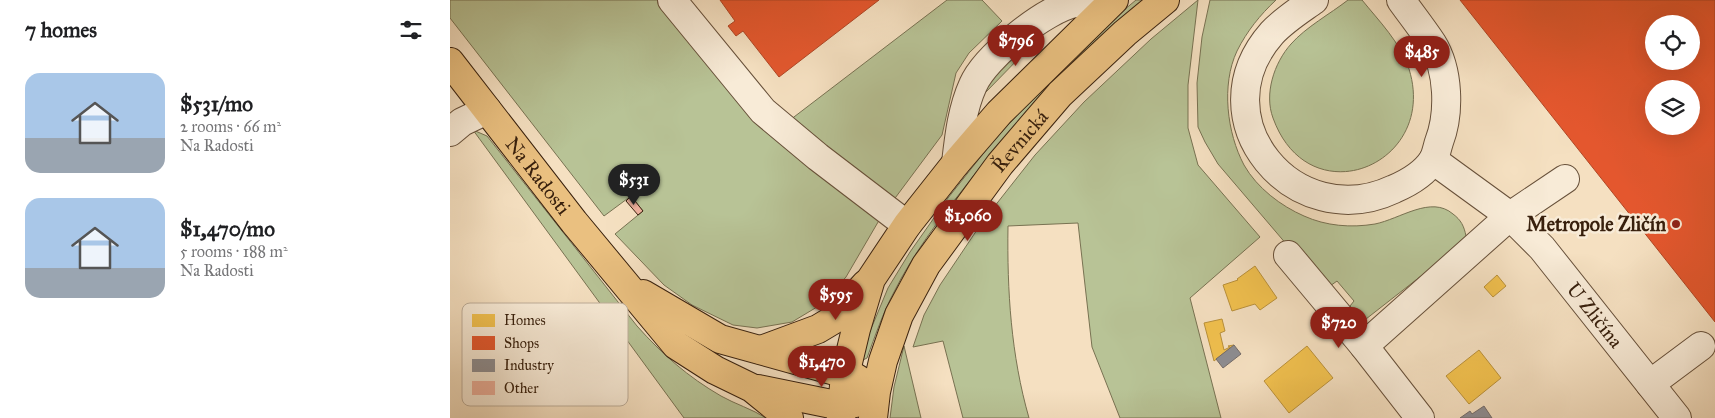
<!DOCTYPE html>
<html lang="en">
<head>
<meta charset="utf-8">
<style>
	:root { --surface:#fff; --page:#f2f2f2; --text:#202124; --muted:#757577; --accent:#8f2418 }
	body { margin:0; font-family:"IM FELL Great Primer",serif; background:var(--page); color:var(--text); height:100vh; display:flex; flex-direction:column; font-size:19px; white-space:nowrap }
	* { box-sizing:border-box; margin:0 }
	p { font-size:16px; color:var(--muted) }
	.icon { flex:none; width:28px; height:28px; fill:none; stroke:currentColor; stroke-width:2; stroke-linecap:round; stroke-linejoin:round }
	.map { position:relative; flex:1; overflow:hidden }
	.details { display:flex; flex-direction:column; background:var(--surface); width:450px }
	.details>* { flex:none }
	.buttons { position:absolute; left:1195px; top:15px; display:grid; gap:10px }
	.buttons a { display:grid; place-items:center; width:55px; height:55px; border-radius:50%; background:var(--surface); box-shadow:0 5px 20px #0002; font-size:25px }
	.price { position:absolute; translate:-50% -42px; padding:0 11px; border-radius:18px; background:var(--accent); color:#fff; font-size:16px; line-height:32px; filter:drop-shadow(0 1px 2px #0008) }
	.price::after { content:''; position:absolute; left:50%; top:30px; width:15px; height:11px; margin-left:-8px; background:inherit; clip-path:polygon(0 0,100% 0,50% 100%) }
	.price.current { background:#222; color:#fff }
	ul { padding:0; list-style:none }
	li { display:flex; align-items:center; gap:15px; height:125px; padding:0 25px }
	li span { display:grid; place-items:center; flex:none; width:140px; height:100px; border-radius:15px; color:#555 }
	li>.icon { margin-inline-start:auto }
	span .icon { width:60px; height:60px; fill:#fffc; stroke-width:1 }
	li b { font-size:21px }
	h2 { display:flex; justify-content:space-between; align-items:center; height:60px; padding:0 25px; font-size:21px }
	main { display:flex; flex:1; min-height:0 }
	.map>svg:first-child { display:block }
	.green { fill:#b8c396; stroke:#787252 }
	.homes { fill:#f2c14e; stroke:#ba913a }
	.shops { fill:#e4572e; stroke:#b04624; fill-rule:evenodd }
	.industry { fill:#8d8d92; stroke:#746c6a }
	.building { fill:#edb09c; stroke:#38200d }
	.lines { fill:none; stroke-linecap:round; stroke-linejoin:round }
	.minor-casing { stroke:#67503a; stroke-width:30 }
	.major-casing { stroke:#38200d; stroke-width:30 }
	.minor { stroke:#f8ebd7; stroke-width:28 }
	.major { stroke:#eac080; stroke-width:28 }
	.poi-dot { fill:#8f2418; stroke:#f8ebd7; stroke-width:2 }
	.labels { text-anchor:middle; stroke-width:5; stroke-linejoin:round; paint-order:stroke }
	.street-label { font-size:20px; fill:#38200d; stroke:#f8ebd7 }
	.poi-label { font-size:20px; font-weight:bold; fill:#38200d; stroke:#f8ebd7; text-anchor:end }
	.key { fill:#f8ebd7; stroke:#beae9a; stroke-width:1 }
	.key-label { font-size:14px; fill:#38200d }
</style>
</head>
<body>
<main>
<section class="details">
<h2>7 homes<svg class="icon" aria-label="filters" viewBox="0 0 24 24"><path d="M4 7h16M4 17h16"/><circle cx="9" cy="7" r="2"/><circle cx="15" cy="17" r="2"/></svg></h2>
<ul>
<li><span style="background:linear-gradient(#a9c7e8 65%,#9aa5b1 0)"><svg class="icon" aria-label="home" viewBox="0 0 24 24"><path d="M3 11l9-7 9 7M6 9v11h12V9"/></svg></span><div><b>$531/mo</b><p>2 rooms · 66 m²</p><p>Na Radosti</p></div></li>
<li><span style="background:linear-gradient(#a9c7e8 70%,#9aa5b1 0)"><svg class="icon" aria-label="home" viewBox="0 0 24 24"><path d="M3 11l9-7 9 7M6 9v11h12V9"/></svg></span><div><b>$1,470/mo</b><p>5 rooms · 188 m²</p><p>Na Radosti</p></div></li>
</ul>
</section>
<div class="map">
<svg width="1265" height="418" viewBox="0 0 1265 418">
	<rect width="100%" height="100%" fill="#f5e0c1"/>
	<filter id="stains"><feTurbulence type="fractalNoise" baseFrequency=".004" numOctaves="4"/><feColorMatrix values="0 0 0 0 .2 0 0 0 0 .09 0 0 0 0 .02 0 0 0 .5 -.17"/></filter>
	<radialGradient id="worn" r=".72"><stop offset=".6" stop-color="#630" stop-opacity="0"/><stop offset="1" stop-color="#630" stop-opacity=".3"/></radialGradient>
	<path class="green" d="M0,0H212L323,133L497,0H532L552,21L519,53L506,73L492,135L431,217L396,277L372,304L342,322L307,328L283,325L242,305L214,285L165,234L193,211L181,196L154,216L0,18Z
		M686,0H694C626,55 567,119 514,188C488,221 463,254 444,292C433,313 425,336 417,358L413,360L416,341L438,288L460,252L498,198L540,145L576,105L668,15Z
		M748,0L738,85V128L748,165L810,237L740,298L771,418H670L642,347L628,223L558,226C557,291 561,355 579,418H513L493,341L463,347L474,315L490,285L533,221L585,155L634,102L701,39Z
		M760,0H826C810,15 797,31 787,51C771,85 777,133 794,165C807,188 831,206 854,216C876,226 901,228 925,224C950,219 981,195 1003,214C1011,220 1014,226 1016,236L1012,244L916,319H912L900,306L904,301L887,281L880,286L855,266L768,164L755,142L748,127L747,83L752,37Z
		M898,0H912C929,21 950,42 959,69C989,165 859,218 823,118C814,94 824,63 841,44C856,27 880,14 898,0Z
		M612,14L536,92L535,91L532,84Z
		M23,130L37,136L187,326C212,354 238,377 271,396C285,404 302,409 316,418H234Z
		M454,346L471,418H440L444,387Z"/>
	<path class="homes" d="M805,266L827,298L810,310L805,304L782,311L773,285L788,280L787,279Z
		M1047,275L1056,286L1043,297L1034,287Z
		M772,319L775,331L770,333L774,350L780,347L778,346L784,345L764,361L754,323Z
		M857,346L883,378L839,413L814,381Z
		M1029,350L1051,378L1019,404L996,376Z"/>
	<path class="shops" d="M270,0H429L329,77L293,31L286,36L278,26L285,21Z
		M1010,0H1265V322ZM1204,24H1241V61H1204ZM1204,89H1241V126H1204Z"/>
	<path class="industry" d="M784,345L791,354L773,368L766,359Z
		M1034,406L1042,418H1010L1020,411L1022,414Z"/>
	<path class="building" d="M181,196L193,211L188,215L176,201Z"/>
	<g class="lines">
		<g class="minor-casing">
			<g id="minor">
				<path d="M222,0L313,111L368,157L457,225"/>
				<path d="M864,0C850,10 834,20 822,33C746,119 845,236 944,189C958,183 974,174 983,160C986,155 987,148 989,142C1000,113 999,70 982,43C972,28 961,14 951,0"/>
				<path d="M0,132L12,122L37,110"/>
				<path id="s1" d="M983,160L1060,216L1092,248L1227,418"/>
				<path d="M506,163C509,137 512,109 523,85C535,57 596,8 626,3C637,2 649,3 660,3"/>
				<path d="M838,255L914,346L970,418"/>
				<path d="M914,346L1060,216L1115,179"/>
				<path d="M1200,384L1251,346"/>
			</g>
		</g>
		<g class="major-casing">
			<g id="major">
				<path id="s2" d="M0,62L124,222L226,345L265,370L302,388L339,418"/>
				<path d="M193,294L270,339L403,376L411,381"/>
				<path d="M311,350L368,329L383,320L416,284"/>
				<path d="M308,389L391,406L410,402"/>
				<path d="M391,418L395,375L406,329L421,279L457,225L506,163L549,113L664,0"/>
				<path id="s3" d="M423,418L426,392L433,361L449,315L476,265L550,164L610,94L675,33L715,0"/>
			</g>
		</g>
		<use href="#minor" class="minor"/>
		<use href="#major" class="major"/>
	</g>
	<circle class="poi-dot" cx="1226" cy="224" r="5"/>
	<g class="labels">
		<g class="street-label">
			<text dy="7" stroke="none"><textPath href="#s3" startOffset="319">Řevnická</textPath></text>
			<text dy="7" stroke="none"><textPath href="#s2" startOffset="144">Na Radosti</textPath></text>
			<text dy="7" stroke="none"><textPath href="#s1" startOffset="226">U Zličína</textPath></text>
		</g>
		<g class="poi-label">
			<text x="1216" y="231">Metropole Zličín</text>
		</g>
	</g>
	<rect x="12" y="303" width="166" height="103" rx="8" class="key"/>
	<rect x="22" y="314" width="23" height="13" fill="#f2c14e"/>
	<rect x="22" y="336" width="23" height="14" fill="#e4572e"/>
	<rect x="22" y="359" width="23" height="13" fill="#8d8d92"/>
	<rect x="22" y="381" width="23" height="14" fill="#edb09c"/>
	<g class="key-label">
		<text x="54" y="325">Homes</text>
		<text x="54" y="348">Shops</text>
		<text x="54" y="370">Industry</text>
		<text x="54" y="393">Other</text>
	</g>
	<rect width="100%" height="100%" filter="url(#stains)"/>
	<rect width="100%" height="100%" fill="url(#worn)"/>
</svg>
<div class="buttons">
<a><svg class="icon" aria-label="locate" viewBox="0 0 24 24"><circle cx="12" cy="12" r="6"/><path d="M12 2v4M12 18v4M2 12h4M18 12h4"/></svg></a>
<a><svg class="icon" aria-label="layers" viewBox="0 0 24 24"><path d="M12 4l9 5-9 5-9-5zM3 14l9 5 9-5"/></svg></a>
</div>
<b class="price" style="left:566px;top:67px">$796</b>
<b class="price" style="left:972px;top:78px">$485</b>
<b class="price current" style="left:184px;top:206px">$531</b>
<b class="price" style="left:518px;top:242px">$1,060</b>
<b class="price" style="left:386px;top:321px">$595</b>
<b class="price" style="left:889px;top:349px">$720</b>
<b class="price" style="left:372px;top:388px">$1,470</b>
</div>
</main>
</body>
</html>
